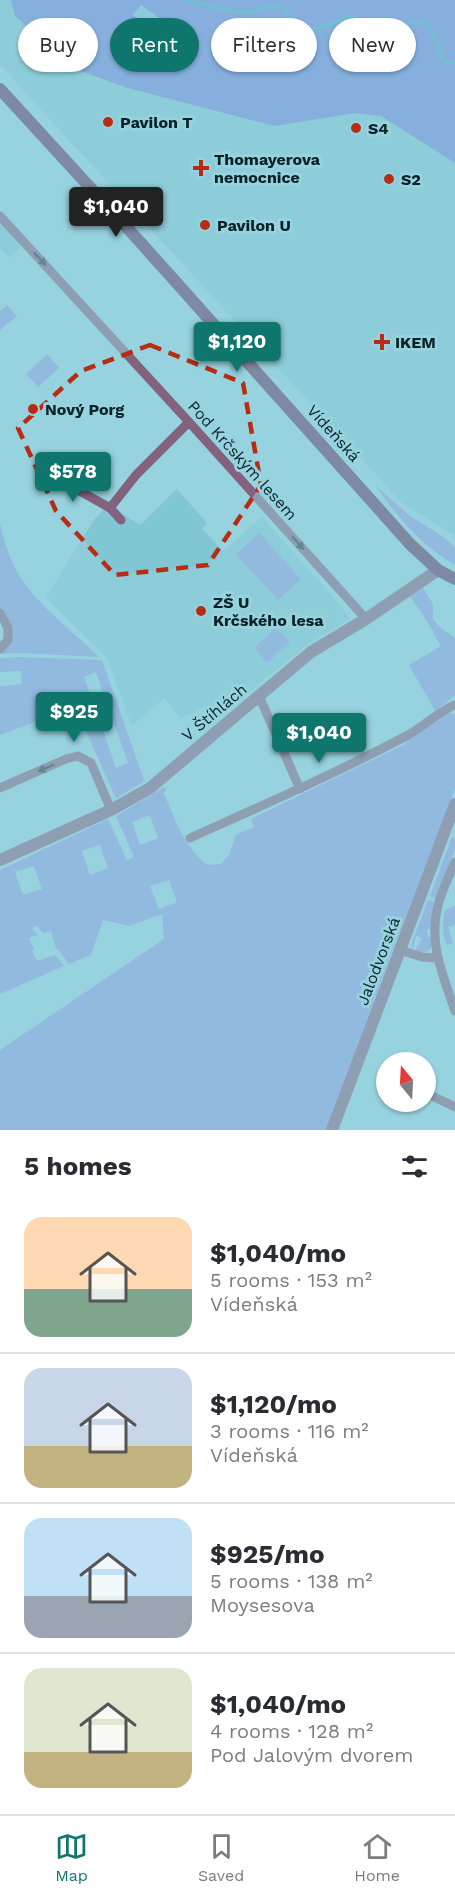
<!DOCTYPE html>
<html lang="en">
<head>
<meta charset="utf-8">
<style>
	:root { --surface:#fff; --page:#f7f7f7; --text:#2b2b33; --muted:#7c7c81; --line:#e1e1e2; --accent:#0f766e }
	body { margin:0; font-family:"Work Sans",sans-serif; background:var(--page); color:var(--text); height:100vh; display:flex; flex-direction:column; font-size:22px; white-space:nowrap }
	* { box-sizing:border-box; margin:0 }
	p { font-size:20px; color:var(--muted) }
	.icon { flex:none; width:33px; height:33px; fill:none; stroke:currentColor; stroke-width:2; stroke-linecap:round; stroke-linejoin:round }
	.map { position:relative; height:1130px; overflow:hidden }
	.sheet { display:flex; flex-direction:column; background:var(--surface); flex:1 }
	.sheet>* { flex:none }
	.guide { position:absolute; left:18px; top:18px; width:420px; height:54px; display:flex; gap:12px }
	.needle { width:39px; rotate:342deg }
	.fabs { position:absolute; left:376px; top:1052px; display:grid; gap:12px }
	.fabs a { display:grid; place-items:center; width:60px; height:60px; border-radius:50%; background:var(--surface); box-shadow:0 2px 4px #0004; font-size:30px }
	.price { position:absolute; translate:-50% -51px; padding:0 14px; border-radius:6px; background:var(--accent); color:#fff; font-size:20px; line-height:39px; filter:drop-shadow(0 2px 3px #0008) }
	.price::after { content:''; position:absolute; left:50%; top:36px; width:18px; height:14px; margin-left:-9px; background:inherit; clip-path:polygon(0 0,100% 0,50% 100%) }
	.price.selected { background:#222; color:#fff }
	ul { padding:0; list-style:none }
	li { display:flex; align-items:center; gap:18px; height:150px; padding:0 24px }
	li+li { border-top:2px solid var(--line) }
	li span { display:grid; place-items:center; flex:none; width:168px; height:120px; border-radius:18px; color:#555 }
	li>.icon { margin-inline-start:auto }
	span .icon { width:72px; height:72px; fill:#fffc; stroke-width:1 }
	li b { font-size:26px }
	h2 { display:flex; justify-content:space-between; align-items:center; height:72px; padding:0 24px; font-size:26px }
	.chip { padding:0 21px; border-radius:27px; background:var(--surface); box-shadow:0 2px 4px #0004; font-size:21px; line-height:54px }
	.chip.selected { background:var(--accent); color:#fff }
	.menu { display:flex; justify-content:space-around; align-items:center; height:84px; border-top:2px solid var(--line); background:var(--surface); font-size:16px; color:var(--muted) }
	.menu a { display:grid; justify-items:center; gap:3px }
	.menu .selected { color:var(--accent) }
	.map>svg:first-child { display:block }
	.built { fill:#81c6d3 }
	.green { fill:#8c9ddf; fill-rule:evenodd }
	.forest { fill:#7185db; fill-rule:evenodd }
	.lines { fill:none; stroke-linecap:round; stroke-linejoin:round }
	.stream { stroke:#3dafc3; stroke-width:3 }
	.minor { stroke:#83627e; stroke-width:9 }
	.tertiary { stroke:#83627e; stroke-width:12 }
	.secondary { stroke:#61325b; stroke-width:12 }
	.oneway { fill:#212f38 }
	.marked { fill:none; stroke:#b82c14; stroke-width:4.5; stroke-dasharray:12 8; stroke-linejoin:round }
	.poi-dot { fill:#b82c14; stroke:#97d2df; stroke-width:2 }
	.labels { text-anchor:middle; stroke-width:6; stroke-linejoin:round; paint-order:stroke }
	.poi-label { font-size:16px; font-weight:bold; fill:#092227; stroke:#97d2df; text-anchor:start }
	.street-label { font-size:16px; fill:#092227; stroke:#97d2df }
</style>
</head>
<body>
<div class="map">
<svg width="455" height="1130" viewBox="0 0 455 1130">
	<rect width="100%" height="100%" fill="#97d2df"/>
	<path class="built" d="M0,0H169L455,135V536L402,503L0,65Z
		M0,222L22,246L9,258L0,248Z
		M177,489L207,523L202,529L223,551L262,517L336,600L350,619L310,643L213,720L204,708L181,718L164,698L132,726L107,658L46,597L94,520L111,502L121,513L140,525Z"/>
	<path class="green" d="M7,305L17,316L0,330V311Z
		M47,354L59,368L38,387L26,374Z
		M376,486L410,516L439,534L455,547V565C422,546 397,517 376,486Z
		M0,524C5,544 11,564 23,581C43,610 74,632 99,657L20,653L0,654C10,631 19,630 0,608Z
		M259,533L301,579L278,600L236,554Z
		M423,588L433,604V619L442,629L455,638V695L435,711L409,665L441,646L425,618L410,596Z
		M276,628L290,642L267,663L254,648Z
		M21,657L102,660L144,780L143,782L116,798L75,707L0,735V686L22,684L21,671L0,672V658ZM96,672L128,763L116,768L84,677Z
		M444,712L455,714V789L383,975L327,1130H0V1050L164,939L162,914L129,926L103,920L91,955L69,964L55,946L51,931L43,933L37,926L32,928L38,935L29,938L34,950L32,951L37,961L55,955L64,966L0,994V870L108,819L127,860L134,857L116,816L164,787L166,791L163,792C175,818 184,847 207,865L221,864L229,855L236,835L254,827L251,819L405,744L410,734ZM150,815L158,838L140,845L132,822ZM100,845L108,868L90,875L82,851ZM34,866L42,889L23,895L15,872ZM169,880L177,902L159,909L150,886Z
		M452,837L455,838V849L436,898L430,896Z
		M428,900L435,902L431,929H427L428,937H432L433,946C427,953 423,953 415,951L422,938L416,936L413,949L411,945Z
		M455,906V925L448,927L453,943L447,945C442,935 442,922 445,910Z"/>
	<path class="forest" d="M11,0H455V163L381,116L356,113L274,126L128,88L75,69L15,16ZM141,5L163,21L155,31L133,15Z"/>
	<g class="lines">
		<path class="stream" d="M187,0C193,3 240,13 247,12C261,11 267,3 283,7C298,30 306,34 332,23C338,21 344,18 350,18C361,19 371,24 382,25C425,27 427,6 442,59L445,62L455,63"/>
		<path class="minor" d="M0,216L189,422L366,619
			M48,461L71,486L110,508L121,520
			M110,508L136,475L189,422
			M0,613L8,628V640L0,649
			M259,696L300,789
			M0,788L66,759L78,756L91,763L111,810
			M190,838C263,805 337,773 408,735C424,726 437,713 454,705
			M455,862C449,877 440,893 437,910C429,945 444,978 455,1011
			M400,950L422,957L437,958
			M426,1093L455,1107"/>
		<path class="tertiary" d="M0,860L111,810L150,788L311,652L366,619L438,570
			M332,1130L455,804"/>
		<path class="secondary" d="M0,89L141,243L410,544L438,570L455,579"/>
	</g>
	<defs><path id="oneway-solid" d="M-6-.8H1V-3.2L6.5 0L1 3.2V.8H-6Z" transform="scale(1.5)"/></defs>
	<g class="oneway">
		<use href="#oneway-solid" transform="translate(40 259) rotate(47)"/>
		<use href="#oneway-solid" transform="translate(298 543) rotate(48)"/>
		<use href="#oneway-solid" transform="translate(46 768) rotate(157)"/>
	</g>
	<path d="M0 0H455V1130H0ZM150,345L243,383L261,485L208,565L115,575L56,511L18,428L81,371Z" fill="#97d2df" fill-opacity=".55" fill-rule="evenodd"/>
	<path class="marked" d="M150,345L243,383L261,485L208,565L115,575L56,511L18,428L81,371Z"/>
	<g class="poi-dot">
		<circle cx="108" cy="122" r="6"/>
		<circle cx="356" cy="128" r="6"/>
		<path d="M198 159h6v6h6v6h-6v6h-6v-6h-6v-6h6z"/>
		<circle cx="389" cy="179" r="6"/>
		<circle cx="205" cy="225" r="6"/>
		<path d="M379 333h6v6h6v6h-6v6h-6v-6h-6v-6h6z"/>
		<circle cx="33" cy="409" r="6"/>
		<circle cx="201" cy="611" r="6"/>
	</g>
	<g class="labels">
		<g class="poi-label">
			<text x="120" y="128">Pavilon T</text>
			<text x="368" y="134">S4</text>
			<text x="214" y="165">Thomayerova<tspan x="214" dy="18">nemocnice</tspan></text>
			<text x="401" y="185">S2</text>
			<text x="217" y="231">Pavilon U</text>
			<text x="395" y="348">IKEM</text>
			<text x="45" y="415">Nový Porg</text>
			<text x="213" y="608">ZŠ U<tspan x="213" dy="18">Krčského lesa</tspan></text>
		</g>
		<g class="street-label">
			<text transform="translate(334 433) rotate(48)" y="6">Vídeňská</text>
			<text transform="translate(243 460) rotate(48)" y="6">Pod Krčským lesem</text>
			<text transform="translate(214 712) rotate(-40)" y="6">V Štíhlách</text>
			<text transform="translate(378 961) rotate(-69)" y="6">Jalodvorská</text>
		</g>
	</g>
</svg>
<div class="fabs">
<a><svg class="needle" viewBox="-14 -14 28 28"><path d="M0-13l5 13h-10z" fill="#e53935"/><path d="M0 13l5-13h-10z" fill="#7c7c81"/></svg></a>
</div>
<b class="price selected" style="left:116px;top:238px">$1,040</b>
<b class="price" style="left:237px;top:373px">$1,120</b>
<b class="price" style="left:73px;top:503px">$578</b>
<b class="price" style="left:74px;top:743px">$925</b>
<b class="price" style="left:319px;top:764px">$1,040</b>
<div class="guide">
<a class="chip">Buy</a>
<a class="chip selected">Rent</a>
<a class="chip">Filters</a>
<a class="chip">New</a>
</div>
</div>
<section class="sheet">
<h2>5 homes<svg class="icon" aria-label="filters" viewBox="0 0 24 24"><path d="M4 7h16M4 17h16"/><circle cx="9" cy="7" r="2"/><circle cx="15" cy="17" r="2"/></svg></h2>
<ul>
<li><span style="background:linear-gradient(#ffd9b3 60%,#7fa58c 0)"><svg class="icon" aria-label="home" viewBox="0 0 24 24"><path d="M3 11l9-7 9 7M6 9v11h12V9"/></svg></span><div><b>$1,040/mo</b><p>5 rooms · 153 m²</p><p>Vídeňská</p></div></li>
<li><span style="background:linear-gradient(#c9d6e8 65%,#c2b280 0)"><svg class="icon" aria-label="home" viewBox="0 0 24 24"><path d="M3 11l9-7 9 7M6 9v11h12V9"/></svg></span><div><b>$1,120/mo</b><p>3 rooms · 116 m²</p><p>Vídeňská</p></div></li>
<li><span style="background:linear-gradient(#bfe0f5 65%,#9aa5b1 0)"><svg class="icon" aria-label="home" viewBox="0 0 24 24"><path d="M3 11l9-7 9 7M6 9v11h12V9"/></svg></span><div><b>$925/mo</b><p>5 rooms · 138 m²</p><p>Moysesova</p></div></li>
<li><span style="background:linear-gradient(#dfe7d0 70%,#c2b280 0)"><svg class="icon" aria-label="home" viewBox="0 0 24 24"><path d="M3 11l9-7 9 7M6 9v11h12V9"/></svg></span><div><b>$1,040/mo</b><p>4 rooms · 128 m²</p><p>Pod Jalovým dvorem</p></div></li>
</ul>
</section>
<nav class="menu">
<a class="selected"><svg class="icon" aria-label="map" viewBox="0 0 24 24"><path d="M3 6l6-2 6 2 6-2v14l-6 2-6-2-6 2zM9 4v14M15 6v14"/></svg>Map</a>
<a><svg class="icon" aria-label="saved" viewBox="0 0 24 24"><path d="M7 4h10v16l-5-4-5 4z"/></svg>Saved</a>
<a><svg class="icon" aria-label="home" viewBox="0 0 24 24"><path d="M3 11l9-7 9 7M6 9v11h12V9"/></svg>Home</a>
</nav>
</body>
</html>
